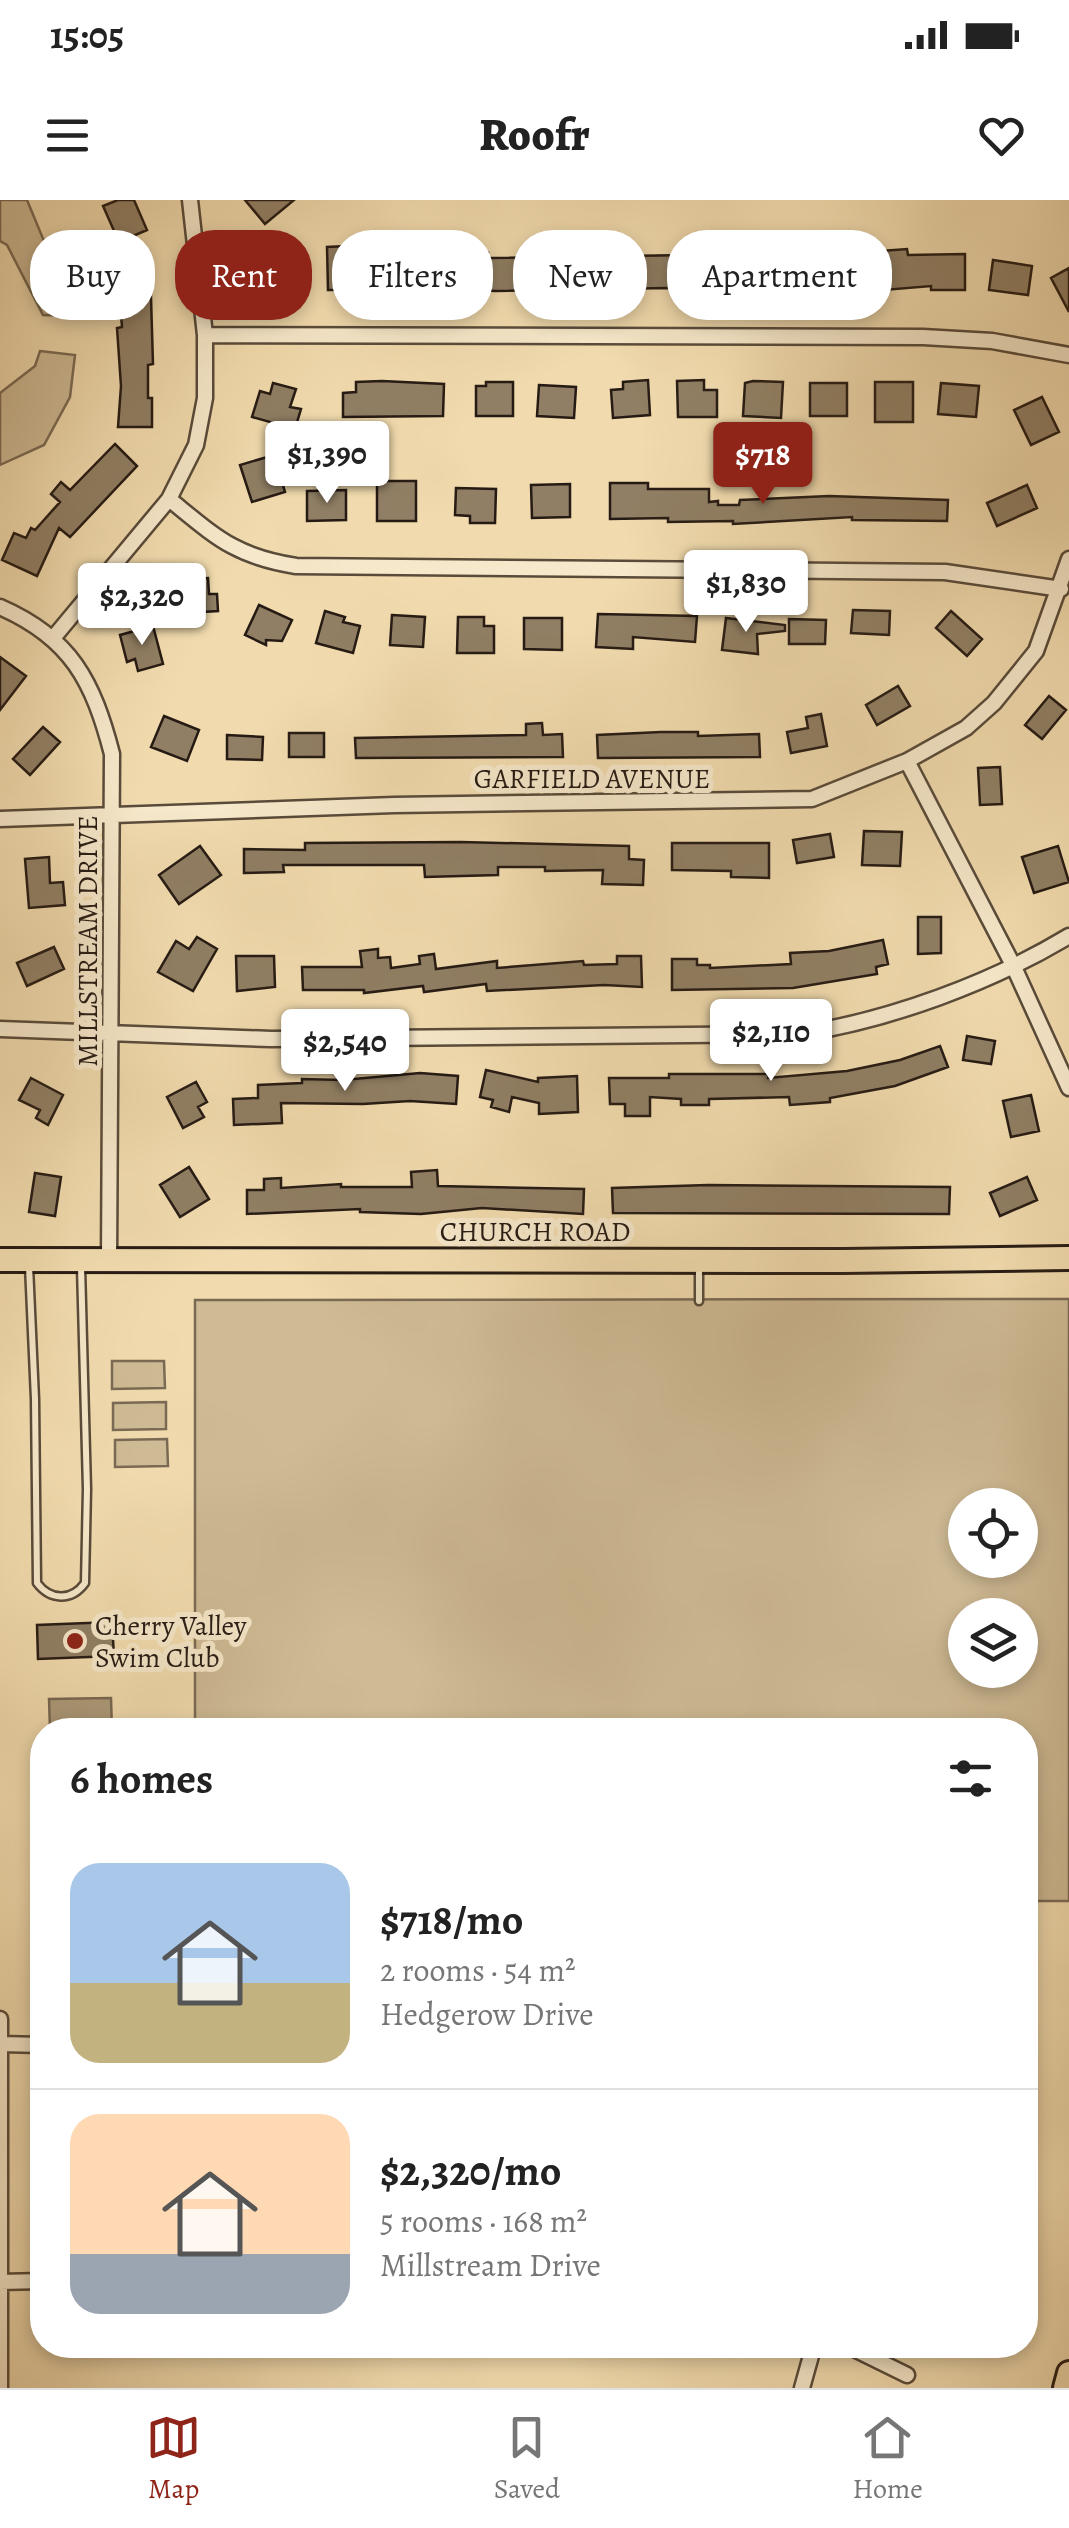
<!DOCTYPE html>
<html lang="en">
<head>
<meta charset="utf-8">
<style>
	:root { --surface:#fff; --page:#f6f6f6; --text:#222; --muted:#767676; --line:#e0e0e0; --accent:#8f2418 }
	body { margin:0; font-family:Alegreya,serif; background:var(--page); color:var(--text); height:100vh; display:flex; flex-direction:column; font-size:38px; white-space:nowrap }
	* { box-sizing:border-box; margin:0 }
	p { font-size:32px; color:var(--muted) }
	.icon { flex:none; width:55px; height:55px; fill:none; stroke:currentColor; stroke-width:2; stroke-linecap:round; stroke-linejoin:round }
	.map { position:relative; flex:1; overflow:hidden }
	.details { position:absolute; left:30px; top:1518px; width:1008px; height:640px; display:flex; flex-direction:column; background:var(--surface); border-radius:40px; box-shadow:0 5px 15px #0003 }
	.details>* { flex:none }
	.banner { position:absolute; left:30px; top:30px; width:1010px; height:90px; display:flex; gap:20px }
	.controls { position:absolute; left:948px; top:1288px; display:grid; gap:20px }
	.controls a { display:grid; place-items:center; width:90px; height:90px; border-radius:50%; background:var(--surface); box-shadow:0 5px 15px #0003; font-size:50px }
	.price { position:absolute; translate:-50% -85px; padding:0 22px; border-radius:10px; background:#fff; color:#222; font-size:32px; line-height:65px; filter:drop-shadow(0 2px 5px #0008) }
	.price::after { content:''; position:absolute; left:50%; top:60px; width:30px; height:22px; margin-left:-15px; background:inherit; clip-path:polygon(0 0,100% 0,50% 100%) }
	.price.current { background:var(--accent); color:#fff }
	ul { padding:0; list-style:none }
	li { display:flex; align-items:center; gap:30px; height:250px; padding:0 40px }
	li+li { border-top:2px solid var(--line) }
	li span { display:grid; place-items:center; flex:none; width:280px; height:200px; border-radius:30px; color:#555 }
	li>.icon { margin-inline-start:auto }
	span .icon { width:120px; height:120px; fill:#fffc; stroke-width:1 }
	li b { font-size:42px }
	h2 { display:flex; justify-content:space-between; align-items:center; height:120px; padding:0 40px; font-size:42px }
	.pill { padding:0 35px; border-radius:40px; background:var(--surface); box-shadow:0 5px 15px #0003; font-size:35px; line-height:90px }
	.pill.current { background:var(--accent); color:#fff }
	.status { display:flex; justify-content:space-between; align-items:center; height:70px; padding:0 50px; background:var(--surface); direction:ltr }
	.status svg { height:28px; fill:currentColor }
	header { display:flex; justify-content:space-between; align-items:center; height:130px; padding:0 40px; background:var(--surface); font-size:45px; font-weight:800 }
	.dock { display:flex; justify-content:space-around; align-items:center; height:140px; border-top:2px solid var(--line); background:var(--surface); font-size:28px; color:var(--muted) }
	.dock a { display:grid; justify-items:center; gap:5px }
	.dock .current { color:var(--accent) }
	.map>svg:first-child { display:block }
	.green { fill:#ceba94; stroke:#7a6a54; stroke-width:2.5; fill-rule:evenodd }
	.water { fill:#ac9a7a; stroke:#766751; stroke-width:2.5 }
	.building { fill:#907f64; stroke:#261b14; stroke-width:2.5 }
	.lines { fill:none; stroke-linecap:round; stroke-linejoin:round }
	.lane-casing { stroke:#594b3a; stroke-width:11 }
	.street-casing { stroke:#594b3a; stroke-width:19 }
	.primary-casing { stroke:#261b14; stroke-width:28 }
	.lane { stroke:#f6e8ca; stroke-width:6 }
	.street { stroke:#f6e8ca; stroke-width:14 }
	.primary { stroke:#f1dbae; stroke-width:22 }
	.poi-dot { fill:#8f2418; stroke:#f6e8ca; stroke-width:4 }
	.labels { text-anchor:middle; stroke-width:10; stroke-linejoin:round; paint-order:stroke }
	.street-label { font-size:28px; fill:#261b14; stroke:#f6e8ca }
	.poi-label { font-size:28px; fill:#261b14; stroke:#f6e8ca; text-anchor:start }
</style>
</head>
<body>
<div class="status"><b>15:05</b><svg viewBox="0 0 49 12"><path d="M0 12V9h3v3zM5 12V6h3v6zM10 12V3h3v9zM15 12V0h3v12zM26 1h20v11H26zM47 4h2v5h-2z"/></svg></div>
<header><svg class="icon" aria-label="menu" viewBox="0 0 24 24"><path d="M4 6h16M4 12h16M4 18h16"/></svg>Roofr<svg class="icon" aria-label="heart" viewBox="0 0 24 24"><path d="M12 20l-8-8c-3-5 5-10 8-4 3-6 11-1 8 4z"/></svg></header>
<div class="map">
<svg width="1069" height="2188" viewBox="0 0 1069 2188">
	<rect width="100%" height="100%" fill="#f1dbae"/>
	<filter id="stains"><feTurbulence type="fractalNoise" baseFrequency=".002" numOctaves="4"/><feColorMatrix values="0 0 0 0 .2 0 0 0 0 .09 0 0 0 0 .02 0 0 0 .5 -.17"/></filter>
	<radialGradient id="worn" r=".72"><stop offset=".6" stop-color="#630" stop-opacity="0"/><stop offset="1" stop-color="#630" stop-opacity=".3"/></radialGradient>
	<path class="green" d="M0,0H27L75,116L43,115L7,45L0,41Z
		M40,151L75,155L70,197L44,245L0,265V193L35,166Z
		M1069,1099V1701H1025V1530H195V1100ZM965,1305H1020V1360H965ZM965,1415H1020V1470H965Z
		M112,1161H164L165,1188L112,1189Z
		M166,1202V1229L113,1230V1203Z
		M167,1239L168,1266L115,1267V1240Z"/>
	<path class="water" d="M111,1498L112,1530H50L49,1499Z"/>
	<path class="building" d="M118,0H134L147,30L119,42L103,6Z
		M245,0H294L265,24Z
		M368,45L369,58L450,54V50L488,53L487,58L690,55V46L727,48L724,90L668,88L495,91L448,88L449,79L413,80V90H328L327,47Z
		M836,45V58L869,57L868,52L907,49L908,55L965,54V90H931V86L872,91V87L810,90L809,85L752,91L748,54Z
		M263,50L298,62L286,94L251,82Z
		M993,60L1032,66L1028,95L989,90Z
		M150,64L153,164L148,165V198H152V227H118L121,186L117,128L122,127L117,67Z
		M1069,68V112L1051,78Z
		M648,180L650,215L613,218L611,190L623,189V182Z
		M704,180V190H717V217H678L677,181Z
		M382,181L444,184L443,216L343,217V193L356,192V182Z
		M753,181L783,182L781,218L743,216L745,183Z
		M486,182H513V216H476V186H486Z
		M875,182H913V222H875Z
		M273,183L296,189L290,207L301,209L295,229L252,217L260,191L270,194Z
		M810,183H847V216H810Z
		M941,183L979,186L976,217L938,214Z
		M539,185L576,187L574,218L537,216Z
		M1042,197L1059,232L1031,245L1014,210Z
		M115,244L137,266L70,337L59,328L37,376L2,360L14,333L26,338L31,328L35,330L60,302L51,294L61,282L70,290Z
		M274,255L285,292L252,302L240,265Z
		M377,281H416V321H377Z
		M610,283H648V289H709V302L718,301V305H739L740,300L829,296L948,300L947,321L852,320V317L733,324V321L668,322V318L610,319Z
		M570,284V317L532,318L531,285Z
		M1027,285L1037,308L997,326L987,303Z
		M456,288L496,289L495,323H470V316L455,315Z
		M346,290V320L307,321V291Z
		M208,378L209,394H217L218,411L170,414L169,380Z
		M259,405L292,420L282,441L266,440V445L245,435Z
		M853,410L890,411L889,435L851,433Z
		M325,411L345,417L343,422L360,426L353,453L316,443Z
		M951,411L982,439L967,456L936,428Z
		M598,414L697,416L695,442L633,437V449L596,447Z
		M392,415L425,417L423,447L390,445Z
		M458,417H484V426H494V453H457Z
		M524,418H562V450L524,449Z
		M726,418L785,425V431L757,434L758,454L722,450Z
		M789,419L826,420L825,444H789Z
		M153,426L163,464L138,471L135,459L127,462L120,435Z
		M0,457L26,476L0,510Z
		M898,486L910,506L877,525L866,505Z
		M1049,496L1066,510L1042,539L1025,525Z
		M821,514L827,546L791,553L787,532L808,528L806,517Z
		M164,516L199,530L187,561L151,547Z
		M542,523L543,535L562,534L563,557L356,558L355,538L526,535V524Z
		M43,527L60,542L30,575L13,559Z
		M661,532H698V536L759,534L760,557L598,558L597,535Z
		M289,533H324V557H289Z
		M227,535L263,537L262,560L227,559Z
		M1000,567L1002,604L980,605L978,568Z
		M864,631L902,632L900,666L862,665Z
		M830,634L834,657L797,663L793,640Z
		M461,642L629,646V659L644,660L643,685L602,684L603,670L545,671V667H498V675L425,677L424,665H283L284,672L244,673V649L305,650V643Z
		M672,643H769V678L731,677V671L672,670Z
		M200,646L221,675L179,704L159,675Z
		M1058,646L1069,682L1034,693L1022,657Z
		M49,657L50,683L63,682L65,705L29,708L25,659Z
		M918,717H941V753L918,754Z
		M197,737L217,749L193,791L158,772L176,741L189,749Z
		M883,740L888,764L876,767L877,774L793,788L672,790V759H697V765H710V768L791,764L790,753L829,751Z
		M54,747L64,769L27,786L17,763Z
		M378,749V758L390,757L391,768L420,764L419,756L434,754L436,769L497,761V768L583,761L584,765L617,764V756H641L642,787L604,785L487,791L486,784L424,792L423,786L364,793V790H303L302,767H362L360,751Z
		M236,756H274L275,787L237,791Z
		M967,836L995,841L991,864L963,860Z
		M940,846L948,867L895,886L830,898V902L790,905L789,897L709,899V905H681V899L650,897V916H625V904H610L609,878H669V874H768V878L847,871L900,860Z
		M486,870L538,882V878L577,876L578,912L539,914V903L512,897L509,912L491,907L493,900L480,897Z
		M420,873L458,876L456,904L410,901L363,904L281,903L282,923L234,925L233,899L258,898V885L302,883V879L343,880Z
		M31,878L63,895L48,925L36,918L40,910L19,900Z
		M196,882L207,902L198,907L204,917L183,928L167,897Z
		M1031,895L1039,931L1011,937L1003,901Z
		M189,967L209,999L180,1017L160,985Z
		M437,970L438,986L584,989L583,1014L482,1008L421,1014L360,1012V1009L247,1014V990H264V979L281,978V988L341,984V987H412L411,972Z
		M35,973L61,977L55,1016L29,1012Z
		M1027,977L1037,1000L1000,1016L990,993Z
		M708,985L950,987L949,1014L613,1013L612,988Z
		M112,1422L114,1456L38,1459L37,1425Z"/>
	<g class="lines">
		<g class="lane-casing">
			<path id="lane" d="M29,1066L35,1199L37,1383C50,1400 71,1402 85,1383L87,1289L81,1067
				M699,1067V1101"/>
		</g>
		<g class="street-casing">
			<path id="street" d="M205,135L923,137L992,141L1069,155
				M169,299C216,337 234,356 296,366L945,372L1061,389
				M0,407C71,438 93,481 112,554L109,1061
				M54,437L169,299L196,245L205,198V135L190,0
				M907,561L1013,765L1069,888
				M0,619L394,605L812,599L907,561L966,528L994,503L1036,451L1069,359
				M0,829L271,839L800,834C890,820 991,783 1069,736
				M0,1819V2188
				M1,1844L42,1845
				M0,2082L42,2081
				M846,2145L907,2175
				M802,2188L814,2145"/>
		</g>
		<g class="primary-casing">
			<path id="primary" d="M0,1060L843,1061L1069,1058
				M1065,2188L1069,2173"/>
		</g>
		<use href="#lane" class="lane"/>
		<use href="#street" class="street"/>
		<use href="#primary" class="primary"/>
	</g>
	<circle class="poi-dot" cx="75" cy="1441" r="10"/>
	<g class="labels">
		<g class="street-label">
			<text x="592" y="588">GARFIELD AVENUE</text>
			<text transform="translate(87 741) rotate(-90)" y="10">MILLSTREAM DRIVE</text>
			<text x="535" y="1041">CHURCH ROAD</text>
		</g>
		<g class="poi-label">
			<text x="95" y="1435">Cherry Valley<tspan x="95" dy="32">Swim Club</tspan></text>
		</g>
	</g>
	<rect width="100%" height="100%" filter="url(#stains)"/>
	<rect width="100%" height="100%" fill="url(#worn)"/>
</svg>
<div class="controls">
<a><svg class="icon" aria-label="locate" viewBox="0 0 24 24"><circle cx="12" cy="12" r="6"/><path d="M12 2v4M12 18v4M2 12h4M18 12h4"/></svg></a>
<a><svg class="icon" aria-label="layers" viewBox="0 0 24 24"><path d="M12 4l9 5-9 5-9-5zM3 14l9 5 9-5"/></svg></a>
</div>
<b class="price" style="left:327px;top:306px">$1,390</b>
<b class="price current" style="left:763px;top:307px">$718</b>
<b class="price" style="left:746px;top:435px">$1,830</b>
<b class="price" style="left:142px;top:448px">$2,320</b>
<b class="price" style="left:771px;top:884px">$2,110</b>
<b class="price" style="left:345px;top:894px">$2,540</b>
<div class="banner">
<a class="pill">Buy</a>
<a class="pill current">Rent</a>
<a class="pill">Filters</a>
<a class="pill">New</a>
<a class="pill">Apartment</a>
</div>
<section class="details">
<h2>6 homes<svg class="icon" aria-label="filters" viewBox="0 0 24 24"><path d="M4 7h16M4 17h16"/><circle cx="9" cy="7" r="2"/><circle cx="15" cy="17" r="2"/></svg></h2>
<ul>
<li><span style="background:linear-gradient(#a9c7e8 60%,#c2b280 0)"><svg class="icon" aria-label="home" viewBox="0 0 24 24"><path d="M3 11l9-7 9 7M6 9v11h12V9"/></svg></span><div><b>$718/mo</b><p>2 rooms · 54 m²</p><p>Hedgerow Drive</p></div></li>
<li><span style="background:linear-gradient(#ffd9b3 70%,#9aa5b1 0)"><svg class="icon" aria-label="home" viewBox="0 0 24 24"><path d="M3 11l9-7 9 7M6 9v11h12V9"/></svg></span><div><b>$2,320/mo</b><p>5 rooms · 168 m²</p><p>Millstream Drive</p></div></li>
</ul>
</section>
</div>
<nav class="dock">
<a class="current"><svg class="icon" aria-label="map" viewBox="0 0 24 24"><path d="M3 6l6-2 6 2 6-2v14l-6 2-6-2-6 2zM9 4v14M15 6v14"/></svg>Map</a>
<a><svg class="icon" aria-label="saved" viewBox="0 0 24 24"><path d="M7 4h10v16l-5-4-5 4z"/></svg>Saved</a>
<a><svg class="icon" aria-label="home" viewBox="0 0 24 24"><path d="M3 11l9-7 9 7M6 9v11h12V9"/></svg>Home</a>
</nav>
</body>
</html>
